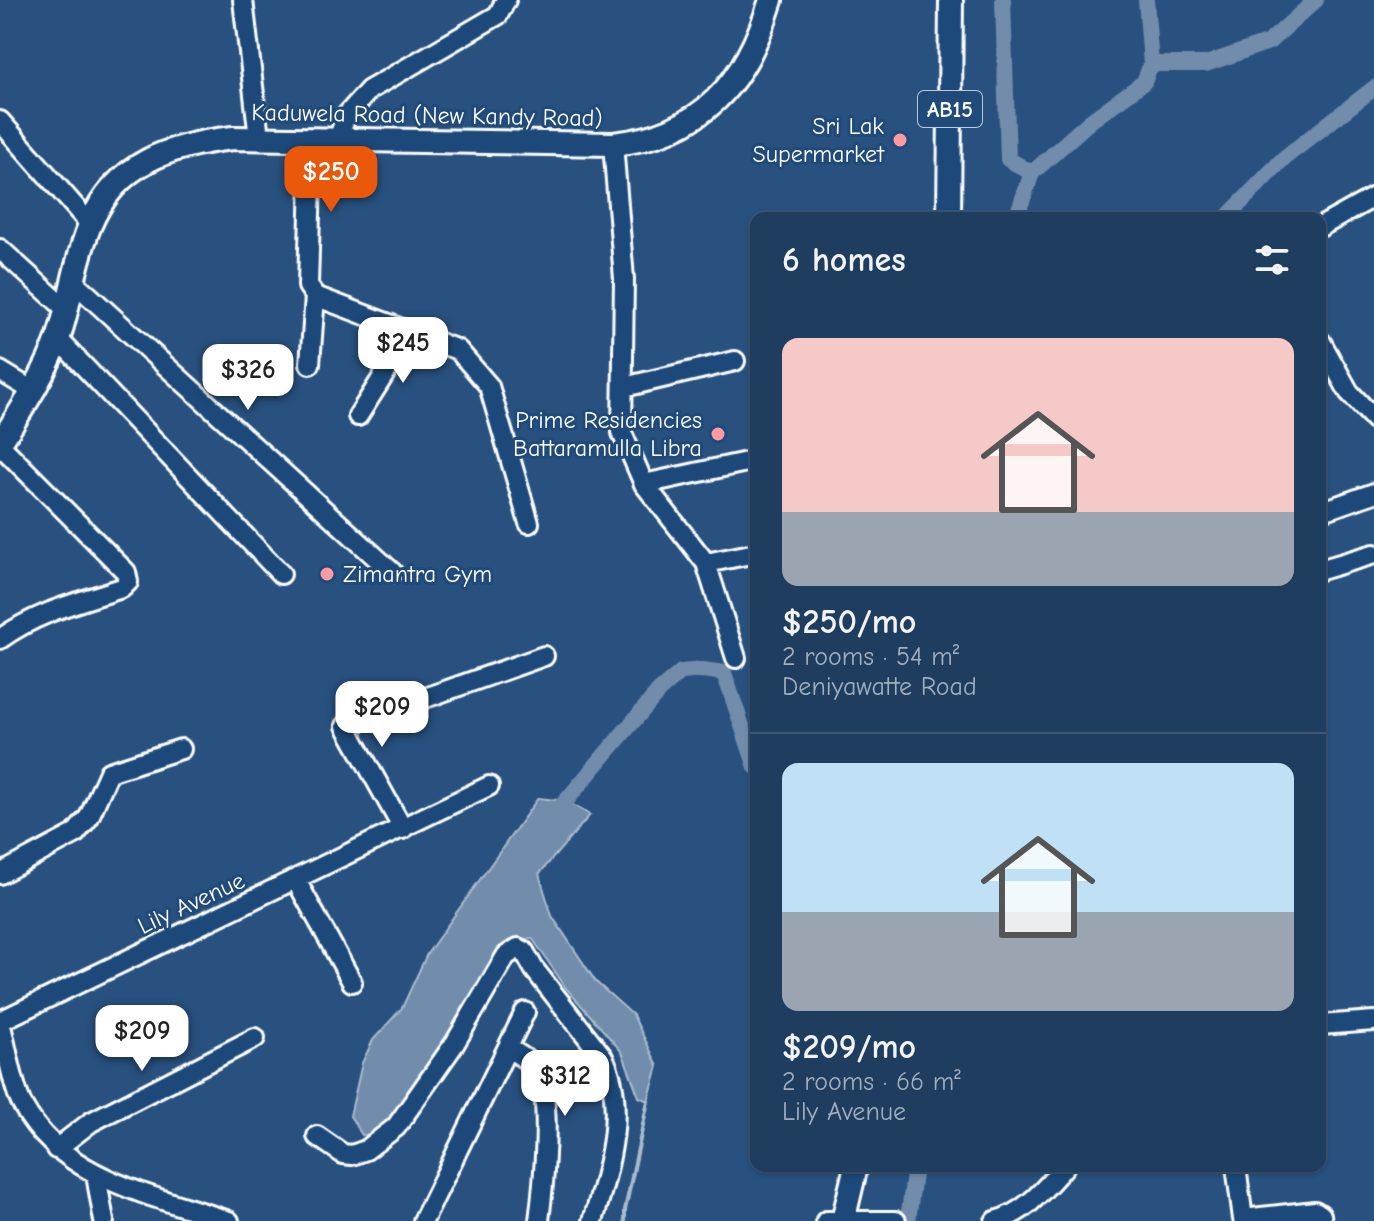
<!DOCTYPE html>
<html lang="en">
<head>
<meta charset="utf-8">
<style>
	:root { --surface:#1e3d5f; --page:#264465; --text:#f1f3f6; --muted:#a1aebd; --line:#3c5674; --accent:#ea580c }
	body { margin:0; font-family:"Comic Neue",sans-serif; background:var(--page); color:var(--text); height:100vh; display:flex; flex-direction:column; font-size:30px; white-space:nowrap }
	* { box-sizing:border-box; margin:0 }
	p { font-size:26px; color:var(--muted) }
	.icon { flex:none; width:44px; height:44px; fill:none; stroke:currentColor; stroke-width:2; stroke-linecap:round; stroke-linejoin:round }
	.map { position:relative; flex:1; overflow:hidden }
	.drawer { position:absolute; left:750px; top:212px; width:576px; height:960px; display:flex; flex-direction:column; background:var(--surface); border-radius:16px; box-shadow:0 2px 6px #0004,0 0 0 2px var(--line) }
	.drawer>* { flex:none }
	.price { position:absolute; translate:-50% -68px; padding:0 18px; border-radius:16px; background:#fff; color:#222; font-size:26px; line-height:52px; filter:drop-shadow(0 2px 4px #0008) }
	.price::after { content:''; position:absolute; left:50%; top:48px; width:24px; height:18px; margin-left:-12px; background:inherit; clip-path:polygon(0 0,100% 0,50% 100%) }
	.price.current { background:var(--accent); color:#fff }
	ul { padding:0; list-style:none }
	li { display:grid; align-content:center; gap:16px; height:424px; padding:0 32px }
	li+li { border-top:2px solid var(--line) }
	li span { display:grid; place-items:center; height:248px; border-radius:16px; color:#555 }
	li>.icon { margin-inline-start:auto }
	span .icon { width:144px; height:144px; fill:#fffc; stroke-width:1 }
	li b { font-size:34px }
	h2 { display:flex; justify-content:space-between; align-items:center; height:96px; padding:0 32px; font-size:34px }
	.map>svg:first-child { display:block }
	.water { fill:#718dab; stroke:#aabbcd; stroke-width:2 }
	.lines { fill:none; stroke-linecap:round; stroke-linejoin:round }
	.stream { stroke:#aabbcd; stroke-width:4 }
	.canal { stroke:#718dab; stroke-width:16 }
	.minor-casing { stroke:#fff; stroke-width:24 }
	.major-casing { stroke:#fff; stroke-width:28 }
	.minor { stroke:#1f4a7a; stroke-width:18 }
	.major { stroke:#1f4a7a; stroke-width:22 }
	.poi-dot { fill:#ff9aa2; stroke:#1f4a7a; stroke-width:3 }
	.labels { text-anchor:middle; stroke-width:6; stroke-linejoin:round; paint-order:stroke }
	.shield { fill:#1f4a7a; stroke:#bcc9d7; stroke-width:2 }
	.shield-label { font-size:22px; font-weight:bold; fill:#fff }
	.street-label { font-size:24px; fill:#fff; stroke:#1f4a7a }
	.poi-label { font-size:24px; fill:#fff; stroke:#1f4a7a; text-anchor:end }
</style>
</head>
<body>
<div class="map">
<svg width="1374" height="1221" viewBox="0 0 1374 1221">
	<rect width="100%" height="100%" fill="#28517f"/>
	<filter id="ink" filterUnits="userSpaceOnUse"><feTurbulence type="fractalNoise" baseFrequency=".0125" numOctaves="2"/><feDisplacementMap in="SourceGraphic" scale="16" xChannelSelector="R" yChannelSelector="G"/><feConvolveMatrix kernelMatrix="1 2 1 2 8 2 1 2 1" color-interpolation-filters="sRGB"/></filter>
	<g filter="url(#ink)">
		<path class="water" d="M538,798L566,801L590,815L539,874L552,916L596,982L633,1015L658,1066L648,1101L639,1097L622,1052L566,988L532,938L509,942C497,959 483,975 472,993C448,1036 419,1133 362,1135L350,1116L362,1063L373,1040L402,1008L427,954Z"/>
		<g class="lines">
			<path class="stream" d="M625,1221V1210L648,1101"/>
			<path class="canal" d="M1003,0L1008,159L1032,173
				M1146,0L1151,64
				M1016,218L1032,173L1089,122L1144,82L1151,64H1206L1269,42L1316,0
				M1226,218L1284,158L1374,88
				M553,816L659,691L681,672L703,670L724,673L756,767
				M908,1221L915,1166"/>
			<g class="minor-casing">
				<path id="minor" d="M243,0L259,138
					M0,121L90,224
					M312,140L308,286L315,296L458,350L489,386L529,523
					M338,140L346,116L369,90L498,15L506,0
					M613,144L624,279L622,433L644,484L706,563L736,658
					M1320,227L1374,197
					M0,249L67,310
					M75,283L392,572
					M58,339L281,574
					M1321,342L1349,392L1374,419
					M310,364L315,296
					M0,371L33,391
					M624,387L735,361
					M358,416L412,331
					M0,445L126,572L128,582L122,588C79,602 37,612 0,639
					M644,484L756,460
					M1320,512L1374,493
					M706,563L756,553
					M1320,570L1374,554
					M403,829L346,726L544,656
					M0,874L75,834L89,817L109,772L181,749
					M296,880L352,982
					M0,1021L489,786
					M0,1022C6,1044 13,1089 23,1106C63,1180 156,1196 229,1221
					M1320,1025L1374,1021
					M508,1048C518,1054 531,1061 537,1072C553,1097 543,1189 539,1221
					M317,1136L343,1154L352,1155L366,1150L396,1127L455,1043L506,956L518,948L524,951L534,969L603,1057C628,1107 608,1170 593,1221
					M56,1149L91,1122L255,1038
					M1236,1166L1243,1219L1315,1211L1321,1215L1322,1221
					M96,1175L104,1221
					M423,1221L525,1012
					M826,1221H896
					M995,1221C1026,1213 1044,1189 1065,1166"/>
			</g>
			<g class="major-casing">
				<path id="major" d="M949,218L951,0
					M0,443C22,409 45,375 59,336C71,300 75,260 90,225C116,162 171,145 233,138L613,144C702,135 746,83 771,0
					M843,1221L856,1166"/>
			</g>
			<use href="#minor" class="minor"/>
			<use href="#major" class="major"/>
		</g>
	</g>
	<g class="poi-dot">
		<circle cx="900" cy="140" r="8"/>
		<circle cx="718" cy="434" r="8"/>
		<circle cx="327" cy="574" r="8"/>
	</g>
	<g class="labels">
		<rect class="shield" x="918" y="91" width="64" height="36" rx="6"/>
		<g class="shield-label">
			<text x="950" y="117">AB15</text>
		</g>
		<g class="street-label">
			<text transform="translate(427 115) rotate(1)" y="8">Kaduwela Road (New Kandy Road)</text>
			<text transform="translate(191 903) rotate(-25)" y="8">Lily Avenue</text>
		</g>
		<g class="poi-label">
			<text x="884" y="134">Sri Lak<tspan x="884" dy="28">Supermarket</tspan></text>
			<text x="702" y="428">Prime Residencies<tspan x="702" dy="28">Battaramulla Libra</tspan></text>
			<text x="343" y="582" text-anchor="start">Zimantra Gym</text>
		</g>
	</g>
</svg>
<b class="price current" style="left:331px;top:214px">$250</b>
<b class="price" style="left:403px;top:385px">$245</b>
<b class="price" style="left:248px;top:412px">$326</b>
<b class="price" style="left:382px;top:749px">$209</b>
<b class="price" style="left:142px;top:1073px">$209</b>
<b class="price" style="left:565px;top:1118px">$312</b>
<section class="drawer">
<h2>6 homes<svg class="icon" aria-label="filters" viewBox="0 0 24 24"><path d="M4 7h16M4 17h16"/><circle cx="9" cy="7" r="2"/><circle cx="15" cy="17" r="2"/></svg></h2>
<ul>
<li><span style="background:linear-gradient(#f6c9c9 70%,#9aa5b1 0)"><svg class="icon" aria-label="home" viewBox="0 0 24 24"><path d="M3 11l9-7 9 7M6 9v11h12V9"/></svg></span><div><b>$250/mo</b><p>2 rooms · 54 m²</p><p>Deniyawatte Road</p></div></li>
<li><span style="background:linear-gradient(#bfe0f5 60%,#9aa5b1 0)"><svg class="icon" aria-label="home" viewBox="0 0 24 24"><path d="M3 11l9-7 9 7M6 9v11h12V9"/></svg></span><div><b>$209/mo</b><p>2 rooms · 66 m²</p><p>Lily Avenue</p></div></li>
</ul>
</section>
</div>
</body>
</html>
